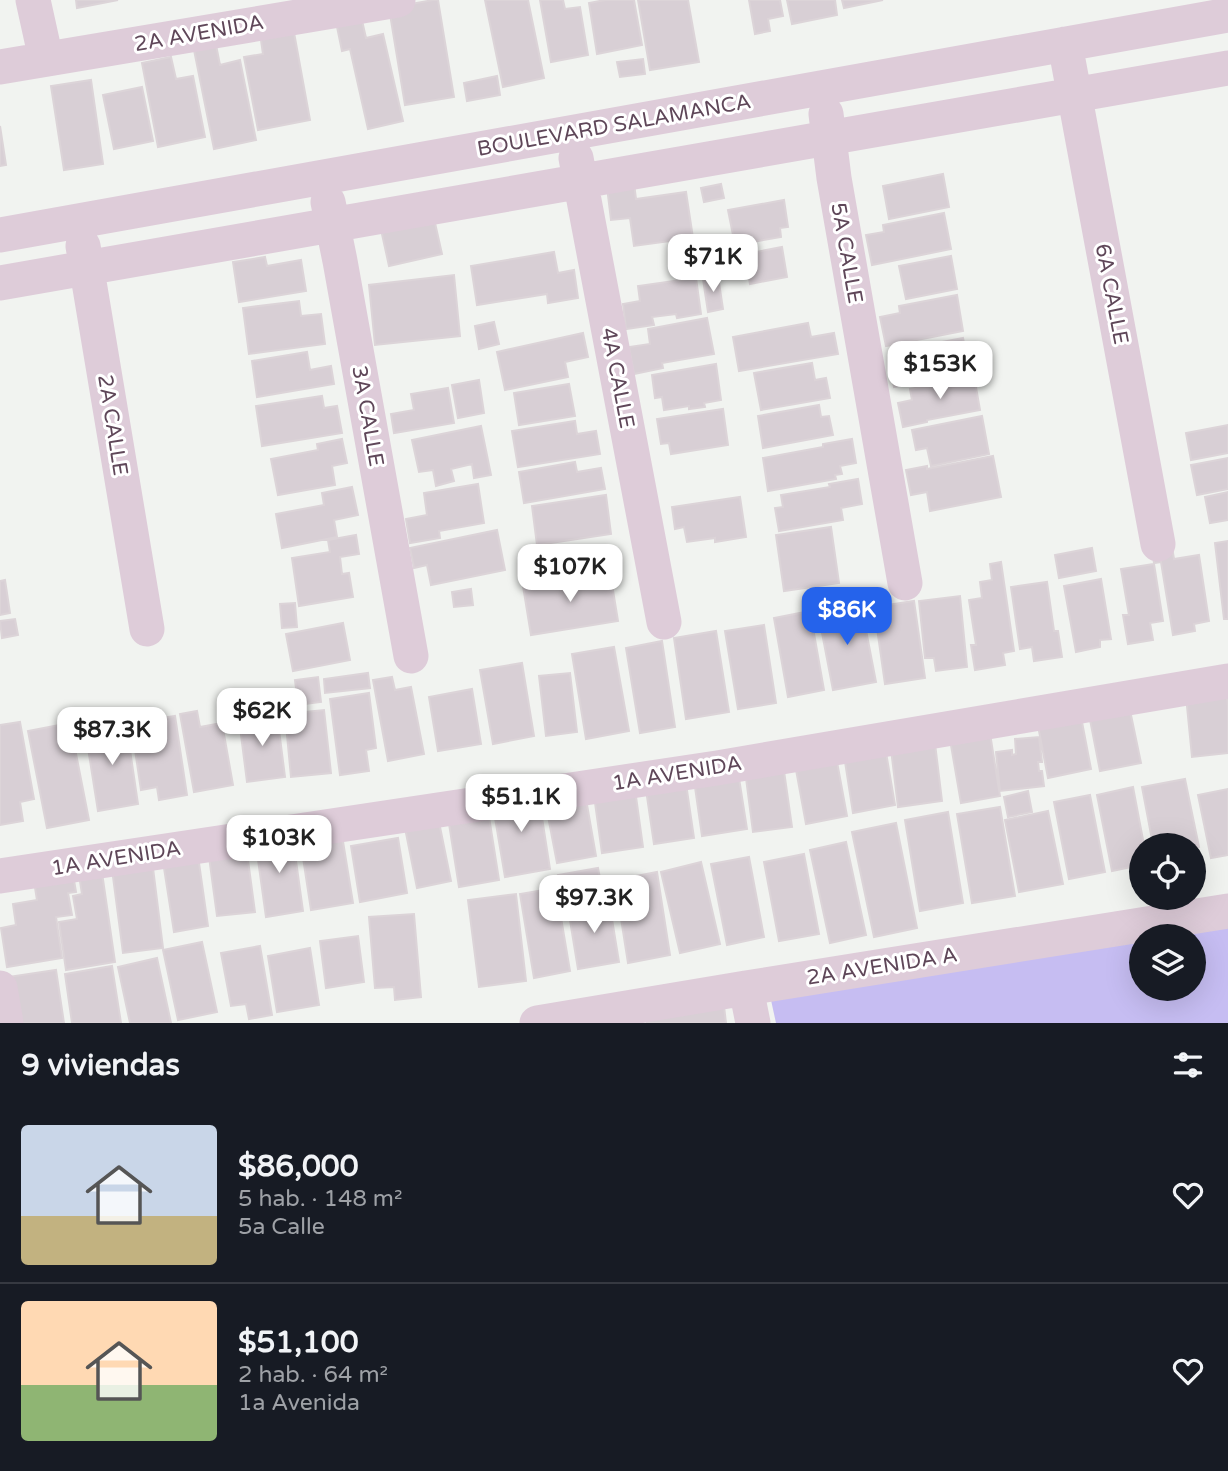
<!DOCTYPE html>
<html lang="es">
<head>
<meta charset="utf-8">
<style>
	:root { --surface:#171b24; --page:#242831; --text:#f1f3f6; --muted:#9ea1a6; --line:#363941; --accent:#2563eb }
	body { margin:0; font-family:"Varela Round",sans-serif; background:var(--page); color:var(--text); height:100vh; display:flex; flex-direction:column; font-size:26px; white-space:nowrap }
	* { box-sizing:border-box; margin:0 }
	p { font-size:23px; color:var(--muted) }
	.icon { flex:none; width:38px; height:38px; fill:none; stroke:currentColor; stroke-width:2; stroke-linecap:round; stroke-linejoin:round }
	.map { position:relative; height:1023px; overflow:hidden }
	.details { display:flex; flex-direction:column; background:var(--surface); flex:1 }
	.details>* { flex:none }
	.tools { position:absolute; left:1129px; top:833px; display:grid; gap:14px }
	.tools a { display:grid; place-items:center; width:77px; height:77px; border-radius:50%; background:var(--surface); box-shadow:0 7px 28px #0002; font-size:35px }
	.price { position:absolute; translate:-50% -60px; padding:0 16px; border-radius:14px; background:#fff; color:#222; font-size:23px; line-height:46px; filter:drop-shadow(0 2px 4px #0008) }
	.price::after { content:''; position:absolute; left:50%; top:42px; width:21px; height:16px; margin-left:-10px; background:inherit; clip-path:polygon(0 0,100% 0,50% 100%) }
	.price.selected { background:var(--accent); color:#fff }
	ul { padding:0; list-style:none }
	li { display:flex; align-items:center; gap:21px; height:175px; padding:0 21px }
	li+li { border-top:2px solid var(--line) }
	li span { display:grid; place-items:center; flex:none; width:196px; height:140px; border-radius:7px; color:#555 }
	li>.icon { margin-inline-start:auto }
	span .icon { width:84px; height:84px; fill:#fffc; stroke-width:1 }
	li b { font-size:30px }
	h2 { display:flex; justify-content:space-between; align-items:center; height:84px; padding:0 21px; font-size:30px }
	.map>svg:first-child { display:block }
	.green { fill:#c6bdf2 }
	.building { fill:#d8cfd5; stroke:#dcd4d8; stroke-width:2 }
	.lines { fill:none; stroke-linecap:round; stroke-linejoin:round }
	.minor { stroke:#deccd9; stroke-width:35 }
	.labels { text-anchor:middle; stroke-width:6; stroke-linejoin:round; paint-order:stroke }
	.street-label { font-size:21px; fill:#5f4759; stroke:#fff }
</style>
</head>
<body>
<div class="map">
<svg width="1228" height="1023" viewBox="0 0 1228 1023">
	<rect width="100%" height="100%" fill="#f1f3f0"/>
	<path class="green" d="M1228,926V1023H776L771,1000L1141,940V989H1194V936H1166Z"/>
	<path class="building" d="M76,0H118L77,8Z
		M433,0H438L454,97L405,105L389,8Z
		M485,0H528L544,78L503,87Z
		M540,0H563L565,9L580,7L588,55L551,62Z
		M605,0H634L642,45L597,54L589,3Z
		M638,0H688L699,62L650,70Z
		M749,0H780L783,16L768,19L770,31L755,34Z
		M787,0H835L837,15L792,24Z
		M842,0H883L844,8Z
		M361,16L366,38L383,34L403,121L368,129L350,49L342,51L336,22Z
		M293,27L310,120L258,130L244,57L263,54L260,33Z
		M216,45L220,65L240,60L256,140L214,149L194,50Z
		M171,57L176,79L193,76L205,137L158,147L142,63Z
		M643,59L645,74L620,77L617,62Z
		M497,76L500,95L467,101L464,83Z
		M91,80L103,164L64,170L51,86Z
		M142,87L153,141L114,149L103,95Z
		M0,126L6,165L0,166Z
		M943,174L949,207L889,219L883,186Z
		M634,183L636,199L686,192L693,238L634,246L630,218L611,220L607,187Z
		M721,184L724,198L704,202L701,188Z
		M784,200L788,227L780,228L781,237L735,245L728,210Z
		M944,213L951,249L872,265L866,235L884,232L883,225Z
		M433,214L442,254L389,266L380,225Z
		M713,246L717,268L686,273L684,258L690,257L689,249Z
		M782,247L787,277L750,284L745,254Z
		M554,252L558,273L574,270L578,298L548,303L547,294L477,305L471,266Z
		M951,256L957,289L906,299L899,266Z
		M265,257L267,266L301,260L306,291L239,302L233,262Z
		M454,275L460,336L375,345L369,285Z
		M718,276L723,309L708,312L703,279Z
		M696,278L701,314L677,318L676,314L652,317L654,325L626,329L623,304L640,301L638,286Z
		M957,295L963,331L886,346L880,317L900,313L899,306Z
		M299,301L301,316L321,314L325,344L249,354L243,308Z
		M707,318L714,354L662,363L663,368L634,374L629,347L650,344L648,329Z
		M494,322L499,344L479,349L475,326Z
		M808,323L811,337L834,333L838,354L739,371L733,337Z
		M583,333L588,357L565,362L568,377L505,390L497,352Z
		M963,338L970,372L894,387L889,362L913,358L911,348Z
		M307,352L310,370L331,366L334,384L257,397L252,361Z
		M812,363L815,380L826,378L830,398L761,410L754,373Z
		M716,364L721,400L704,403L705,407L689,409V406L664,410L662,397L655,398L652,375Z
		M974,376L980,410L927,420V422L903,427L898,403L912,400L910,389Z
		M479,380L484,413L458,418L452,385Z
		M569,384L575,416L519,425L514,393Z
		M448,388L454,423L394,433L391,414L414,410L411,394Z
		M322,396L324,408L337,406L342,433L262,446L256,406Z
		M819,405L821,417L829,416L833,435L763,448L758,416Z
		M723,409L728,445L671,454L669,443L661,444L657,419Z
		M982,416L989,454L931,466L927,448L916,450L912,430Z
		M575,421L577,434L596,431L600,454L518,467L512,431Z
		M1228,425V453L1191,460L1186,433Z
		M481,426L491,475L474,478L472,464L451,469L454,481L436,486L433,470L419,472L412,440Z
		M342,439L347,463L332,466L335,485L278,495L271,459L318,450L317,444Z
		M852,439L856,463L840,466L842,474L835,475L836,479L768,491L763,458L823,447V444Z
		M993,456L1001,497L930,511L927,492L911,495L906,470L927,466V469Z
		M1228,458V489L1197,495L1191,465Z
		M575,462L577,472L601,468L605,489L524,503L519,472Z
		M858,479L862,504L841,508L843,520L779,531L775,508L783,507L781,495L830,487L829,484Z
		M478,484L484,523L439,531L440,538L410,543L406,519L427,515L424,493Z
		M352,487L358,515L334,520L337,537L282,548L276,514L324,505L322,493Z
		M1228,492V520L1210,523L1205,497Z
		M606,495L611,534L537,545L532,506Z
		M740,497L746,537L715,542V538L687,542L684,527L675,529L672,507Z
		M831,527L839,583L784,591L776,535Z
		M497,530L505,570L431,585L427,565L414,568L410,548Z
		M356,535L359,554L340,557L342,574L349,573L353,597L299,606L292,558L330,552L328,540Z
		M1170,535L1174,559L1199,555L1209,621L1194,624L1195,631L1173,635L1161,562L1154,563L1150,538Z
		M1228,541V619H1224L1215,543Z
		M1092,548L1096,571L1059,578L1055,555Z
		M1001,562L1014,651L1003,653L1005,665L975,670L971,645H976L969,600L982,598L980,582L992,580L990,564Z
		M1154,564L1163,621L1150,623L1153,640L1128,644L1123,615H1129L1121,569Z
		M610,572L618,621L531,635L523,586Z
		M1101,579L1111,639L1100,640V647L1076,652L1064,586Z
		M5,580L10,613L0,615V581Z
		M1047,582L1054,631H1058L1062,657L1034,661L1032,647L1020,649L1011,587Z
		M471,589L473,605L454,607L452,592Z
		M960,596L967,667L936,671L934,658H925L919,601Z
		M914,601L925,678L885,684L874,607Z
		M295,603L297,627L282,628L280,604Z
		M861,604L876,682L833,690L818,612Z
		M810,611L824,690L788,697L774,618Z
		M15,619L18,635L2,638L0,621Z
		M343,623L350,660L293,671L286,634Z
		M764,625L776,703L738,709L725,631Z
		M716,631L729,712L686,719L674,638Z
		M662,641L675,727L640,733L626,648Z
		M614,647L629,731L586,739L572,654Z
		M522,663L534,736L493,744L480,670Z
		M368,673L370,688L325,693L324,679Z
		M570,673L577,732L546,736L539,676Z
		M318,677L321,702L298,705L295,680Z
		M392,677L395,690L411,687L424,754L388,761L373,680Z
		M1226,682L1228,706V753L1192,757L1185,686Z
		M472,689L481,744L438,751L429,697Z
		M1126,691L1141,763L1100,771L1086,699Z
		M369,693L376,748L366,750L369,771L340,775L330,699Z
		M1078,701L1091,769L1048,778L1035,710Z
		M324,710L331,773L291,777L285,714Z
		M197,711L200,727L222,723L233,785L194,792L180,714Z
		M277,714L285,777L247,782L239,719Z
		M175,716L187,795L159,800L157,787L141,790L131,723Z
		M988,721L1000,796L961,803L948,728Z
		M20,722L34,799L20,802L23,821L0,825V725Z
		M70,723L89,820L47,828L28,731Z
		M126,723L138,804L98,811L85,729Z
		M933,727L942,801L898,807L889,733Z
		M882,729L895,805L853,813L841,736Z
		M1039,737L1042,762H1038L1039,771H1042L1044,786L1000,791L996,752L1012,750V755L1016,754L1015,739Z
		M833,740L847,816L806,824L792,748Z
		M781,750L792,827L753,832L743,755Z
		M736,759L747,829L702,836L692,766Z
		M684,770L694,838L654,844L644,776Z
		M633,775L643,847L602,853L592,781Z
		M1185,779L1199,847L1194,848V845H1153L1142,787Z
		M583,782L596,856L557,863L543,790Z
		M1133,787L1144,845H1141V865L1112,871L1097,795Z
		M1228,789V855L1211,858L1198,795Z
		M1028,791L1032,812L1008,817L1004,797Z
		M538,792L550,869L505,877L492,800Z
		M1090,795L1105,872L1069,879L1054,802Z
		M487,804L499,880L459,887L447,811Z
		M1000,807L1015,896L972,903L957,814Z
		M1048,811L1063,884L1019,892L1005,820Z
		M948,812L963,903L920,911L905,820Z
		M438,817L451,881L417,888L404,823Z
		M340,823L353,903L311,910L302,851L322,847L319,827Z
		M896,823L917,928L874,937L852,832Z
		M292,832L303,911L266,917L255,838Z
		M245,838L255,912L217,916L207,842Z
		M398,838L407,893L360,902L351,846Z
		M846,842L866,935L830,943L810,850Z
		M110,854L153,868L163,948L123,953Z
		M804,854L819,934L779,941L764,862Z
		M198,856L208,926L174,932L164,868Z
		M749,857L764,937L727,945L711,864Z
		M100,859L115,962L66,970L59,922L77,919L73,896L82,894L77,862Z
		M701,862L720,944L680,953L661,872Z
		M71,863L76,892L68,893L72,915L56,917L62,958L7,967L1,928L16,925L13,904L37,900L33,875Z
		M598,868L603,894L562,901L558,875Z
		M657,872L670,955L628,963L615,880Z
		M556,888L570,971L534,978L520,894Z
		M516,894L526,981L479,987L468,900Z
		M609,901L619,962L578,969L568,908Z
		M414,914L421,997L395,1000L394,987L375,988L369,917Z
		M358,936L364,982L326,988L320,941Z
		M202,942L217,1012L178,1020L163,950Z
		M260,946L272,1015L249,1019L246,1004L231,1006L221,953Z
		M310,948L319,1005L277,1012L268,956Z
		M157,958L171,1023H130L118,967Z
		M112,966L121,1023H72L65,974Z
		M56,970L64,1023H15L8,977Z
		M724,1006L726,1023H647L646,1018Z"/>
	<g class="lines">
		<path class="minor" d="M33,0L46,59
			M1065,44L1158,544
			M0,67L398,0
			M826,114L834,178L905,583
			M576,158L664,622
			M328,202L340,261L411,656
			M0,235L1228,15
			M83,246L147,629
			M0,283L1228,68
			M0,876L717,768L1228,681
			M0,988L6,1023
			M746,988L753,1023
			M537,1023L746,988L1228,911"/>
	</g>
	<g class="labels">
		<g class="street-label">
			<text transform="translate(199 33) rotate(-10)" y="7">2A AVENIDA</text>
			<text transform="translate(614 125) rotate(-10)" y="7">BOULEVARD SALAMANCA</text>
			<text transform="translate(847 253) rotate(80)" y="7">5A CALLE</text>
			<text transform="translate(1112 294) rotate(79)" y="7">6A CALLE</text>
			<text transform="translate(618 378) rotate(79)" y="7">4A CALLE</text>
			<text transform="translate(368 416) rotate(80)" y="7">3A CALLE</text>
			<text transform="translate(113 425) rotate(81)" y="7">2A CALLE</text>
			<text transform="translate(677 773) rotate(-9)" y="7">1A AVENIDA</text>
			<text transform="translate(116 858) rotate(-9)" y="7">1A AVENIDA</text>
			<text transform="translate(882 966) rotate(-9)" y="7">2A AVENIDA A</text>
		</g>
	</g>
</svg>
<div class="tools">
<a><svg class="icon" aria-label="locate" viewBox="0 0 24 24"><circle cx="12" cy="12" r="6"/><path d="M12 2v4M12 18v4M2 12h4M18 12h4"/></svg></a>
<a><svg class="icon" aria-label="layers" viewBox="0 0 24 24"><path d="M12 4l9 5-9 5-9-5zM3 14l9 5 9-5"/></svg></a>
</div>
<b class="price" style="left:713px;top:294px">$71K</b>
<b class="price" style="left:940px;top:401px">$153K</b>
<b class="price" style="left:570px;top:604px">$107K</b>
<b class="price selected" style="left:847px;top:647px">$86K</b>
<b class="price" style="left:262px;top:748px">$62K</b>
<b class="price" style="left:112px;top:767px">$87.3K</b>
<b class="price" style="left:521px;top:834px">$51.1K</b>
<b class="price" style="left:279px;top:875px">$103K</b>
<b class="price" style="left:594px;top:935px">$97.3K</b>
</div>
<section class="details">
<h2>9 viviendas<svg class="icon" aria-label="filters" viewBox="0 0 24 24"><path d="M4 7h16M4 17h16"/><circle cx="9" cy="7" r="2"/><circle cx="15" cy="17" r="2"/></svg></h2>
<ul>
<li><span style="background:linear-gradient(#c9d6e8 65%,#c2b280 0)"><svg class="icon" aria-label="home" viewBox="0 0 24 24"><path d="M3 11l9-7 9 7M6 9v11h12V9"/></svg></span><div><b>$86,000</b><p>5 hab. · 148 m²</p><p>5a Calle</p></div><svg class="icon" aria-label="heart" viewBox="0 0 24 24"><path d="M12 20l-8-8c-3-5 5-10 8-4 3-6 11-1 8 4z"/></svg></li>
<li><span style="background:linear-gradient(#ffd9b3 60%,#8fb573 0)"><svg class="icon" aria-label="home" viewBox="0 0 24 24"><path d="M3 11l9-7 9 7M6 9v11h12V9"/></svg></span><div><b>$51,100</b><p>2 hab. · 64 m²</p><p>1a Avenida</p></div><svg class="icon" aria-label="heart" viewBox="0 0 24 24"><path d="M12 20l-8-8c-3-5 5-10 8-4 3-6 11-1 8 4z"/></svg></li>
</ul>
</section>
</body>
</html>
